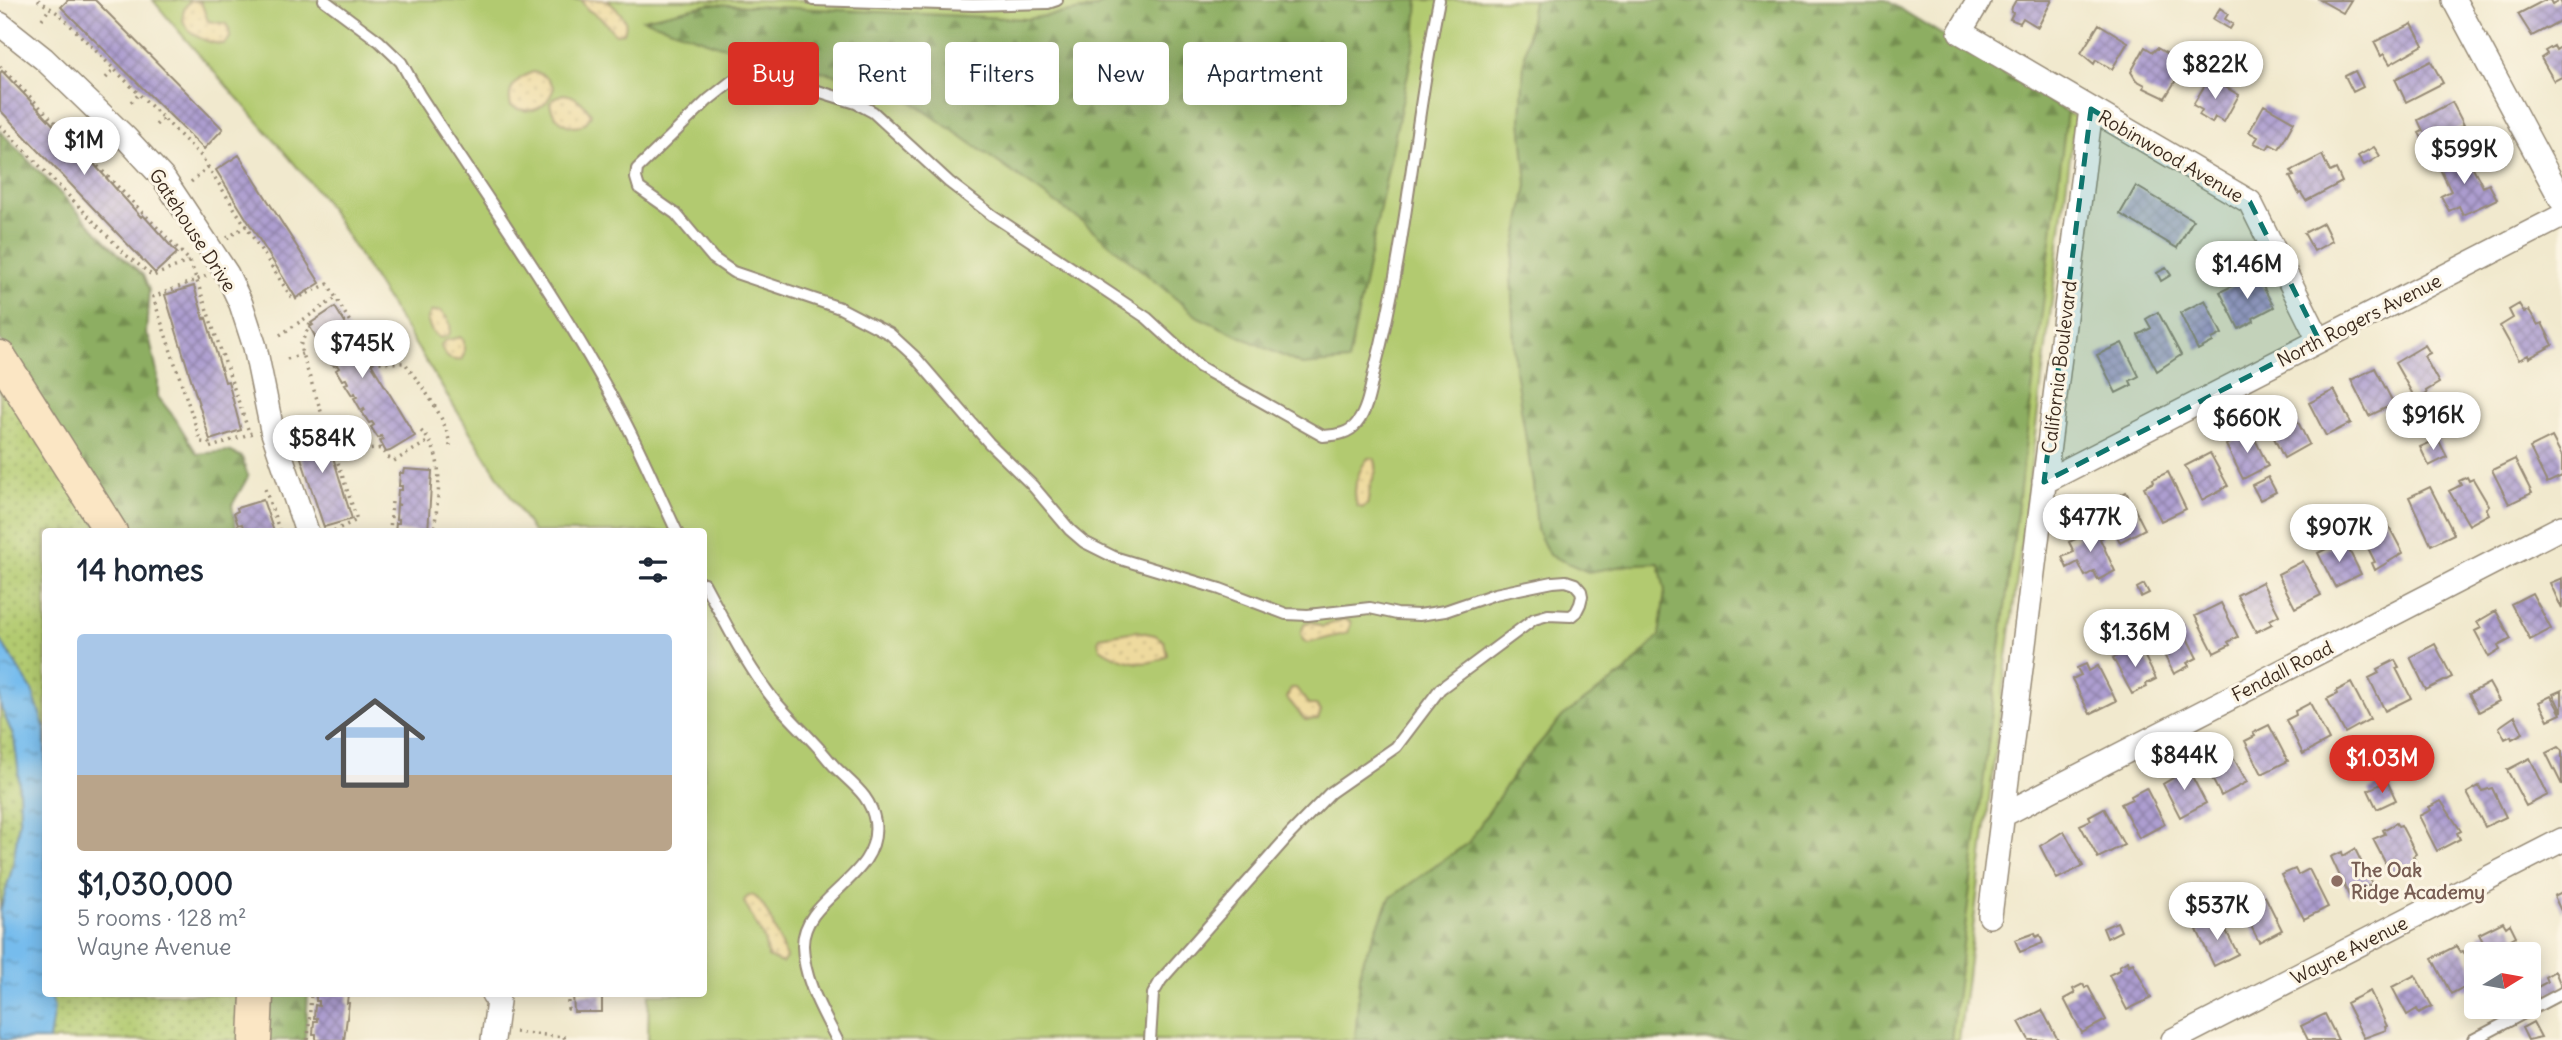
<!DOCTYPE html>
<html lang="en">
<head>
<meta charset="utf-8">
<style>
	:root { --surface:#fff; --page:#f6f6f7; --text:#1f2937; --muted:#747a83; --line:#e0e1e3; --accent:#d93025 }
	body { margin:0; font-family:Delius,sans-serif; background:var(--page); color:var(--text); height:100vh; display:flex; flex-direction:column; font-size:26px; white-space:nowrap }
	* { box-sizing:border-box; margin:0 }
	p { font-size:23px; color:var(--muted) }
	.icon { flex:none; width:38px; height:38px; fill:none; stroke:currentColor; stroke-width:2; stroke-linecap:round; stroke-linejoin:round }
	.map { position:relative; flex:1; overflow:hidden }
	.sheet { position:absolute; left:42px; top:528px; width:665px; height:469px; display:flex; flex-direction:column; background:var(--surface); border-radius:7px; box-shadow:0 4px 18px #0003 }
	.sheet>* { flex:none }
	.hud { position:absolute; left:728px; top:42px; width:665px; height:63px; display:flex; gap:14px }
	.needle { width:46px; rotate:79deg }
	.controls { position:absolute; left:2464px; top:942px; display:grid; gap:14px }
	.controls a { display:grid; place-items:center; width:77px; height:77px; border-radius:7px; background:var(--surface); box-shadow:0 4px 18px #0003; font-size:35px }
	.price { position:absolute; translate:-50% -60px; padding:0 16px; border-radius:24px; background:#fff; color:#222; font-size:23px; line-height:46px; filter:drop-shadow(0 2px 4px #0008) }
	.price::after { content:''; position:absolute; left:50%; top:42px; width:21px; height:16px; margin-left:-10px; background:inherit; clip-path:polygon(0 0,100% 0,50% 100%) }
	.price.current { background:var(--accent); color:#fff }
	ul { padding:0; list-style:none }
	li { display:grid; align-content:center; gap:14px; height:371px; padding:0 35px }
	li+li { border-top:2px solid var(--line) }
	li span { display:grid; place-items:center; height:217px; border-radius:7px; color:#555 }
	li>.icon { margin-inline-start:auto }
	span .icon { width:126px; height:126px; fill:#fffc; stroke-width:1 }
	li b { font-size:30px }
	h2 { display:flex; justify-content:space-between; align-items:center; height:84px; padding:0 35px; font-size:30px }
	.tag { padding:0 24px; border-radius:7px; background:var(--surface); box-shadow:0 4px 18px #0003; font-size:24px; line-height:63px }
	.tag.current { background:var(--accent); color:#fff }
	.map>svg:first-child { display:block }
	.grass { fill:#b2ca6f; stroke:#767a46; stroke-width:2 }
	.forest { fill:url(#forest-firs); stroke:#646c40; stroke-width:2 }
	.sand { fill:url(#sand-dots); stroke:#94825e; stroke-width:2 }
	.park { fill:url(#park-dots); stroke:#767a46; stroke-width:2 }
	.water { fill:url(#water-ripples); stroke:#587386; stroke-width:2 }
	.building { fill:url(#building-cross-hatch) }
	.lines { fill:none; stroke-linecap:round; stroke-linejoin:round }
	.lane-casing { stroke:#968a76; stroke-width:14 }
	.street-casing { stroke:#968a76; stroke-width:26 }
	.secondary-casing { stroke:#968a76; stroke-width:35 }
	.path { stroke:#968a76; stroke-width:3.5; stroke-dasharray:2 5; stroke-linecap:butt }
	.lane { stroke:#fff; stroke-width:10 }
	.street { stroke:#fff; stroke-width:23 }
	.secondary { stroke:#fbe6c4; stroke-width:32 }
	.marked { fill:#0f766e; fill-opacity:0.2; stroke:#0f766e; stroke-width:5; stroke-dasharray:14 9; stroke-linejoin:round }
	.education-dot { fill:#8d6e63; stroke:#fcf5e5; stroke-width:2.5 }
	.labels { text-anchor:middle; stroke-width:6; stroke-linejoin:round; paint-order:stroke }
	.street-label { font-size:19px; fill:#3b2a1e; stroke:#fcf5e5 }
	.education-label { font-size:19px; font-weight:bold; fill:#785e54; stroke:#fcf5e5; text-anchor:start }
</style>
</head>
<body>
<div class="map">
<svg width="2562" height="1040" viewBox="0 0 2562 1040">
	<defs>
		<pattern id="forest-firs" width="22" height="20" patternUnits="userSpaceOnUse" patternTransform="scale(1.75)"><rect width="22" height="20" fill="#8dae62"/><path d="M5 1l3.5 6h-7zM16 11l3.5 6h-7z" fill="#748e50"/></pattern>
		<pattern id="sand-dots" width="8" height="8" patternUnits="userSpaceOnUse" patternTransform="scale(1.75)"><rect width="8" height="8" fill="#eeda9e"/><path d="M2 2h.1M6 6h.1" fill="none" stroke="#cdbb88" stroke-width="1.8" stroke-linecap="round"/></pattern>
		<pattern id="park-dots" width="8" height="8" patternUnits="userSpaceOnUse" patternTransform="scale(1.75)"><rect width="8" height="8" fill="#b2ca6f"/><path d="M2 2h.1M6 6h.1" fill="none" stroke="#92a45b" stroke-width="1.8" stroke-linecap="round"/></pattern>
		<pattern id="water-ripples" width="26" height="14" patternUnits="userSpaceOnUse" patternTransform="scale(1.75)"><rect width="26" height="14" fill="#76bced"/><path d="M2 4q2-2 4 0t4 0M15 11q2-2 4 0t4 0" fill="none" stroke="#6299bf"/></pattern>
		<pattern id="building-cross-hatch" width="8" height="8" patternUnits="userSpaceOnUse" patternTransform="scale(1.75)"><rect width="8" height="8" fill="#ad9ed0"/><path d="M0 0l8 8M0 8l8-8" fill="none" stroke="#8e81a8"/></pattern>
	</defs>
	<rect width="100%" height="100%" fill="#fcf5e5"/>
	<filter id="ink" filterUnits="userSpaceOnUse"><feTurbulence type="fractalNoise" baseFrequency=".0143" numOctaves="2"/><feDisplacementMap in="SourceGraphic" scale="14" xChannelSelector="R" yChannelSelector="G"/><feConvolveMatrix kernelMatrix="1 2 1 2 8 2 1 2 1" color-interpolation-filters="sRGB"/></filter>
	<filter id="wash" filterUnits="userSpaceOnUse"><feTurbulence type="fractalNoise" baseFrequency=".00686" numOctaves="4" result="noise"/><feDisplacementMap in="SourceGraphic" scale="28" xChannelSelector="R" yChannelSelector="G"/><feGaussianBlur stdDeviation="1.57" result="paint"/><feColorMatrix in="noise" values="0 0 0 0 0 0 0 0 0 0 0 0 0 0 0 0 0 1.4 0 .05"/><feComposite in="paint" operator="in"/></filter>
	<g filter="url(#wash)">
		<rect width="100%" height="100%" fill="#f1e9ce"/>
		<path class="grass" d="M153,0H1875L2075,117L1959,1040H648L649,994H704V532H533L327,204C272,133 209,70 153,0Z"/>
		<path class="forest" d="M1110,0H1418L1415,40L1348,361L1302,365L1198,317L1083,222L895,90L718,45L643,19L711,4L1027,19L1094,8Z
			M1533,0H1886L2067,112L1951,1040H1355L1361,965L1390,898L1468,843L1518,768L1563,716L1625,672L1659,636L1665,591L1659,563L1635,564L1588,572L1549,555L1537,530L1533,484L1515,370L1511,272L1527,185L1521,120L1524,63Z
			M0,131L117,252L143,275L149,290L146,334L150,340L158,377V397L175,418L197,454L229,451L242,457L248,477L232,505L237,532H124L0,339Z
			M267,994H308L305,1040H263Z"/>
		<path class="sand" d="M191,0L201,2L208,21L226,24L229,29L230,38L224,44C201,44 167,24 191,0Z
			M582,0H607C616,9 632,20 623,33L616,34C610,30 608,25 603,20C595,12 586,13 582,0Z
			M533,72C544,74 549,78 554,88C546,109 532,116 511,106C506,88 517,78 533,72Z
			M563,94C574,94 586,105 591,114C582,138 553,124 550,103L554,98Z
			M440,311C448,318 453,324 449,335L440,338L432,332L427,320L431,312Z
			M460,337L464,341V354L461,360C449,361 445,357 441,346L444,341Z
			M1368,458H1374C1380,471 1373,475 1370,487C1369,493 1369,499 1367,505L1362,508L1357,506C1352,488 1357,472 1368,458Z
			M1344,619L1351,622L1348,633L1308,643L1303,640L1301,633L1305,623L1312,622L1322,627Z
			M1136,631L1155,635L1164,641L1167,655C1148,670 1119,661 1100,648L1098,641L1100,637Z
			M1291,688H1296L1309,705H1316L1321,711L1318,719L1305,720L1287,698Z
			M752,895C766,900 780,943 786,958L782,963L768,957L764,939L744,902L747,897Z"/>
		<path class="park" d="M0,369L101,532H46V994H249L246,1040H0Z"/>
		<path class="water" d="M0,639L32,690L45,729L46,994H51L54,1009L49,1040H0V911L13,865L20,813L18,767L14,738L0,705Z"/>
		<g id="blocks">
			<path class="building" d="M68,0H95L223,129L204,149L61,7Z
				M2016,0H2052L2038,27L2023,18L2020,23L2010,19L2013,13L2011,12L2012,7Z
				M2320,0H2351L2343,13Z
				M2545,0H2551L2553,4L2560,0L2562,5V20L2532,36L2518,14Z
				M2220,8L2228,14L2225,19L2233,24L2230,29L2213,19Z
				M2099,24L2128,42L2112,69L2096,60L2094,64L2081,53Z
				M2412,24L2423,45L2390,64L2384,54L2381,56L2374,42Z
				M2554,46L2556,50L2562,46V77L2554,81L2541,58L2547,54L2545,51Z
				M2145,47L2153,52L2157,48L2171,56L2172,53L2187,62L2165,98L2144,88L2145,85L2136,80L2131,72Z
				M2431,61L2443,83L2406,102L2395,79Z
				M2,71L83,156L85,154L141,217L143,215L177,253L155,273L0,110V73Z
				M2355,71L2363,87L2353,92L2345,76Z
				M2209,78L2239,95L2224,122L2215,117L2212,123L2207,120L2199,115L2202,110L2193,105Z
				M2452,102L2464,125L2426,145L2419,133L2423,131L2418,120Z
				M2264,105L2294,122L2279,149L2270,144L2267,149L2254,143L2258,137L2249,132Z
				M2374,147L2380,156L2364,165L2358,156Z
				M2465,152L2483,187L2489,184L2497,199L2463,215L2459,206L2449,211L2441,196L2451,191L2438,165Z
				M239,155L320,283L296,298L216,170Z
				M2322,155L2330,172L2336,169L2342,182L2306,201L2301,193L2299,194L2290,177L2294,176L2291,171Z
				M2136,186L2193,220L2177,248L2120,214Z
				M2323,223L2332,241L2314,251L2304,233Z
				M2166,268L2171,275L2161,281L2157,273Z
				M2256,274L2274,307L2253,318L2254,321L2239,329L2220,292Z
				M194,286L204,319L206,318L225,382L228,381L241,430L210,440L165,295Z
				M2205,300L2222,334L2212,339L2213,342L2198,350L2180,313Z
				M2519,304L2524,312L2529,310L2538,325L2542,323L2553,345L2529,358L2528,355L2519,360L2500,326L2513,318L2509,310Z
				M335,307L353,336L354,335L415,436L390,451L386,452L380,441L383,439L381,436L378,438L371,427L374,425L372,422L369,423L362,412L365,410L364,408L361,410L354,398L357,397L355,393L352,395L345,384L348,383L346,379L342,380L336,370L339,368L337,365L334,366L327,356L330,354L328,350L325,352L318,341L321,339L319,336L316,338L310,327L313,325L311,323Z
				M2158,312L2181,355L2157,371L2138,335L2151,328L2146,319Z
				M2122,343L2139,376L2130,381L2132,385L2116,393L2097,355Z
				M2425,345L2430,353L2424,356L2439,383L2426,391L2427,394L2416,400L2395,363Z
				M2375,368L2394,404L2369,416L2351,380Z
				M2334,390L2351,423L2326,436L2309,403Z
				M2462,398L2472,414L2455,424L2445,407Z
				M2291,408L2309,444L2284,458L2267,424L2277,419L2275,416Z
				M319,422L332,454L352,519L324,527L292,431Z
				M2250,429L2268,466L2243,479L2226,445Z
				M2552,437L2562,456V476L2547,483L2530,448Z
				M2438,439L2447,457L2429,466L2420,447Z
				M2210,453L2228,486L2202,500L2185,466Z
				M2515,459L2532,493L2509,504L2492,470Z
				M404,469L432,471L428,532H395L396,523H399V519H396L397,505H400L397,504L398,490H402V486H399L400,473H403Z
				M2168,472L2186,509L2161,521L2144,487L2154,482L2153,479Z
				M2268,477L2276,492L2260,500L2252,485Z
				M2467,477L2469,481L2473,479L2489,506L2486,508L2489,514L2469,525L2449,491L2461,485L2459,481Z
				M2430,487L2454,534L2431,545L2409,497Z
				M2126,492L2145,529L2120,542L2103,509L2113,504L2111,500Z
				M263,500L274,532H237L244,529L242,524L238,525L234,513L238,511L237,508Z
				M2385,519L2403,553L2375,570L2372,563L2375,562L2360,532Z
				M2096,524L2103,537L2100,539L2115,571L2098,580L2094,571L2085,576L2078,562L2067,568L2062,557L2074,552L2069,542L2078,538L2076,534Z
				M2344,540L2361,574L2335,587L2318,553Z
				M2303,561L2321,595L2295,608L2278,574Z
				M2562,578V609L2550,583Z
				M2262,582L2279,615L2270,620L2272,624L2256,632L2237,595Z
				M2144,584L2149,593L2141,597L2137,588Z
				M2532,593L2551,629L2530,640L2511,604Z
				M2221,603L2238,637L2228,642L2230,645L2214,653L2195,616Z
				M2496,611L2511,639L2498,646L2500,650L2489,657L2475,631L2481,628L2477,622Z
				M2180,624L2197,658L2187,663L2189,666L2174,674L2155,637Z
				M2435,644L2452,677L2426,690L2410,657Z
				M2139,645L2156,679L2146,684L2147,687L2132,694L2113,658Z
				M2395,660L2399,667L2396,668L2411,698L2385,711L2369,678L2379,673L2377,669Z
				M2086,664L2089,671L2098,666L2116,701L2090,714L2072,679L2081,675L2077,668Z
				M2351,683L2370,719L2345,733L2327,699L2337,694L2336,691Z
				M2489,683L2499,701L2479,712L2469,694Z
				M2562,690V712L2553,694Z
				M2551,696L2561,714L2548,720L2539,702Z
				M2310,703L2329,740L2303,754L2286,720L2296,715L2295,711Z
				M2515,716L2523,733L2512,739L2511,736L2505,739L2499,727Z
				M2269,725L2288,761L2262,774L2245,741L2255,736L2253,733Z
				M2227,746L2247,782L2221,796L2204,763L2214,757L2212,754Z
				M2558,747L2562,751V785L2546,753Z
				M2530,758L2548,795L2526,806L2507,770Z
				M2187,767L2206,803L2180,817L2163,784L2173,778L2172,775Z
				M2387,781L2396,800L2377,809L2368,790Z
				M2479,786L2482,791L2492,788L2506,817L2485,827L2467,793Z
				M2146,788L2165,824L2139,838L2121,804L2132,799L2131,796Z
				M2441,801L2461,831L2457,833L2460,839L2437,851L2419,816L2431,810L2429,807Z
				M2104,808L2124,845L2098,858L2080,825L2091,820L2089,816Z
				M2396,823L2398,826L2401,825L2416,854L2413,856L2416,862L2391,874L2373,839L2385,834L2383,830Z
				M2064,831L2083,866L2057,879L2040,846Z
				M2355,849L2372,884L2349,896L2331,857L2342,852L2343,856Z
				M2295,869L2298,875L2309,869L2328,907L2304,919L2281,875Z
				M2562,892V913L2554,896Z
				M2260,895L2261,898L2265,896L2282,930L2259,942L2242,908L2253,903L2251,899Z
				M2220,919L2238,954L2214,966L2197,930Z
				M2117,922L2121,931L2107,938L2103,928Z
				M2503,922L2506,927L2510,924L2516,936L2511,939L2513,942L2515,941L2520,950L2518,951L2519,954H2489L2479,934Z
				M2035,933L2036,937L2040,935L2043,943L2020,952L2015,940Z
				M2456,946L2460,952L2463,951L2470,963L2475,981L2472,983L2474,986L2464,991L2462,988L2451,994L2432,958Z
				M2128,961L2129,965L2133,963L2151,998L2127,1010L2109,975L2121,969L2119,966Z
				M2555,971L2562,988L2540,1000L2534,989L2547,982L2545,977Z
				M2415,975L2432,1006L2419,1013L2417,1009L2407,1015L2392,987Z
				M2083,984L2085,988L2088,986L2106,1020L2082,1033L2064,999L2075,993L2073,989Z
				M2370,991L2387,1026L2385,1027L2386,1030L2364,1038L2346,1003Z
				M316,994H348L347,1003H349L344,1040H316V1034H313L314,1021H317V1018H314L315,1005L319,1006V1001H316Z
				M573,994H602V1012H574Z
				M2042,1010L2058,1040H2029L2019,1022Z
				M2325,1014L2338,1040H2308L2301,1026Z
				M2533,1022L2541,1037L2528,1040L2522,1028Z"/>
		</g>
	</g>
	<g filter="url(#ink)">
		<use href="#blocks" fill-opacity="0" stroke="#968a76" stroke-width="2"/>
		<g class="lines">
			<g class="lane-casing">
				<path id="lane" d="M324,0L379,41L401,62L419,94C487,199 561,302 620,412C641,451 658,492 677,532
					M813,0L973,5L1048,3L1057,0
					M704,583C723,618 741,655 765,688C779,709 798,725 815,744C822,751 828,760 836,768C853,785 871,796 875,822C882,879 802,896 803,946C804,981 822,1010 837,1040
					M1150,1040L1153,994L1161,980L1291,833L1330,793L1396,747L1440,689L1534,619L1548,615L1571,616L1576,612L1580,604L1582,596L1581,591L1575,584L1566,581L1553,582L1495,594L1445,611L1419,615L1397,614L1370,608L1308,615L1286,614L1220,589L1114,557L1084,542L1070,530L1032,485L989,443L915,357L890,334L840,308L733,272L713,258L676,214L639,188L636,178L637,169L708,100L732,81L752,75L773,77L856,103L873,112L949,182L992,215L1147,318L1200,367L1323,436C1336,435 1349,434 1357,423C1368,410 1371,384 1375,368C1407,247 1414,122 1439,0
					M2473,1040L2562,993"/>
			</g>
			<g class="street-casing">
				<path id="street" d="M1979,0L1960,32L2250,202L2319,340
					M2454,0L2562,201
					M0,24L44,59L126,138L164,179L227,274L241,304L255,347L272,430L307,532
					M2044,482L2562,216
					M2003,815L2562,527
					M1990,916L2091,109
					M493,994L498,1001L493,1040
					M2173,1040L2562,840"/>
			</g>
			<g class="secondary-casing">
				<path id="secondary" d="M0,357L111,532
					M255,1040L257,994"/>
			</g>
			<path class="path" d="M38,0L59,14L201,156L293,300L328,284L373,362L405,363C422,388 446,415 450,446
				M42,19L50,8
				M0,66L190,261L249,432
				M106,78L114,69
				M131,102L139,94
				M0,125L126,255L153,276L192,260
				M156,125L163,118
				M191,182L208,167
				M227,238L246,226
				M206,276L153,297L201,442L209,443V448L252,433
				M310,324L300,346L302,354L357,520L331,532
				M280,335L336,298
				M287,359L302,354
				M421,431C448,456 437,499 434,532
				M379,447L387,457L394,461L429,441
				M336,454L383,448
				M265,489L280,532
				M390,532L392,501
				M568,994V1009L572,1010
				M515,1032L564,1037L565,1040
				M308,1040L311,994"/>
			<use href="#lane" class="lane"/>
			<use href="#street" class="street"/>
			<use href="#secondary" class="secondary"/>
		</g>
	</g>
	<path class="marked" d="M2091,109L2250,202L2319,340L2044,482Z"/>
	<circle class="education-dot" cx="2337" cy="881" r="7"/>
	<g class="labels">
		<g class="street-label">
			<text transform="translate(2171 156) rotate(30)" y="7">Robinwood Avenue</text>
			<text transform="translate(193 230) rotate(57)" y="7">Gatehouse Drive</text>
			<text transform="translate(2359 320) rotate(-27)" y="7">North Rogers Avenue</text>
			<text transform="translate(2059 367) rotate(-83)" y="7">California Boulevard</text>
			<text transform="translate(2282 671) rotate(-27)" y="7">Fendall Road</text>
			<text transform="translate(2349 950) rotate(-27)" y="7">Wayne Avenue</text>
		</g>
		<g class="education-label">
			<text x="2351" y="877">The Oak<tspan x="2351" dy="22">Ridge Academy</tspan></text>
		</g>
	</g>
</svg>
<div class="controls">
<a><svg class="needle" viewBox="-14 -14 28 28"><path d="M0-13l5 13h-10z" fill="#e53935"/><path d="M0 13l5-13h-10z" fill="#747a83"/></svg></a>
</div>
<b class="price" style="left:2215px;top:101px">$822K</b>
<b class="price" style="left:84px;top:177px">$1M</b>
<b class="price" style="left:2464px;top:186px">$599K</b>
<b class="price" style="left:2247px;top:301px">$1.46M</b>
<b class="price" style="left:362px;top:380px">$745K</b>
<b class="price" style="left:2433px;top:452px">$916K</b>
<b class="price" style="left:2247px;top:455px">$660K</b>
<b class="price" style="left:322px;top:475px">$584K</b>
<b class="price" style="left:2090px;top:554px">$477K</b>
<b class="price" style="left:2339px;top:564px">$907K</b>
<b class="price" style="left:2135px;top:669px">$1.36M</b>
<b class="price" style="left:2184px;top:792px">$844K</b>
<b class="price current" style="left:2382px;top:795px">$1.03M</b>
<b class="price" style="left:2217px;top:942px">$537K</b>
<div class="hud">
<a class="tag current">Buy</a>
<a class="tag">Rent</a>
<a class="tag">Filters</a>
<a class="tag">New</a>
<a class="tag">Apartment</a>
</div>
<section class="sheet">
<h2>14 homes<svg class="icon" aria-label="filters" viewBox="0 0 24 24"><path d="M4 7h16M4 17h16"/><circle cx="9" cy="7" r="2"/><circle cx="15" cy="17" r="2"/></svg></h2>
<ul>
<li><span style="background:linear-gradient(#a9c7e8 65%,#b9a48a 0)"><svg class="icon" aria-label="home" viewBox="0 0 24 24"><path d="M3 11l9-7 9 7M6 9v11h12V9"/></svg></span><div><b>$1,030,000</b><p>5 rooms · 128 m²</p><p>Wayne Avenue</p></div></li>
</ul>
</section>
</div>
</body>
</html>
